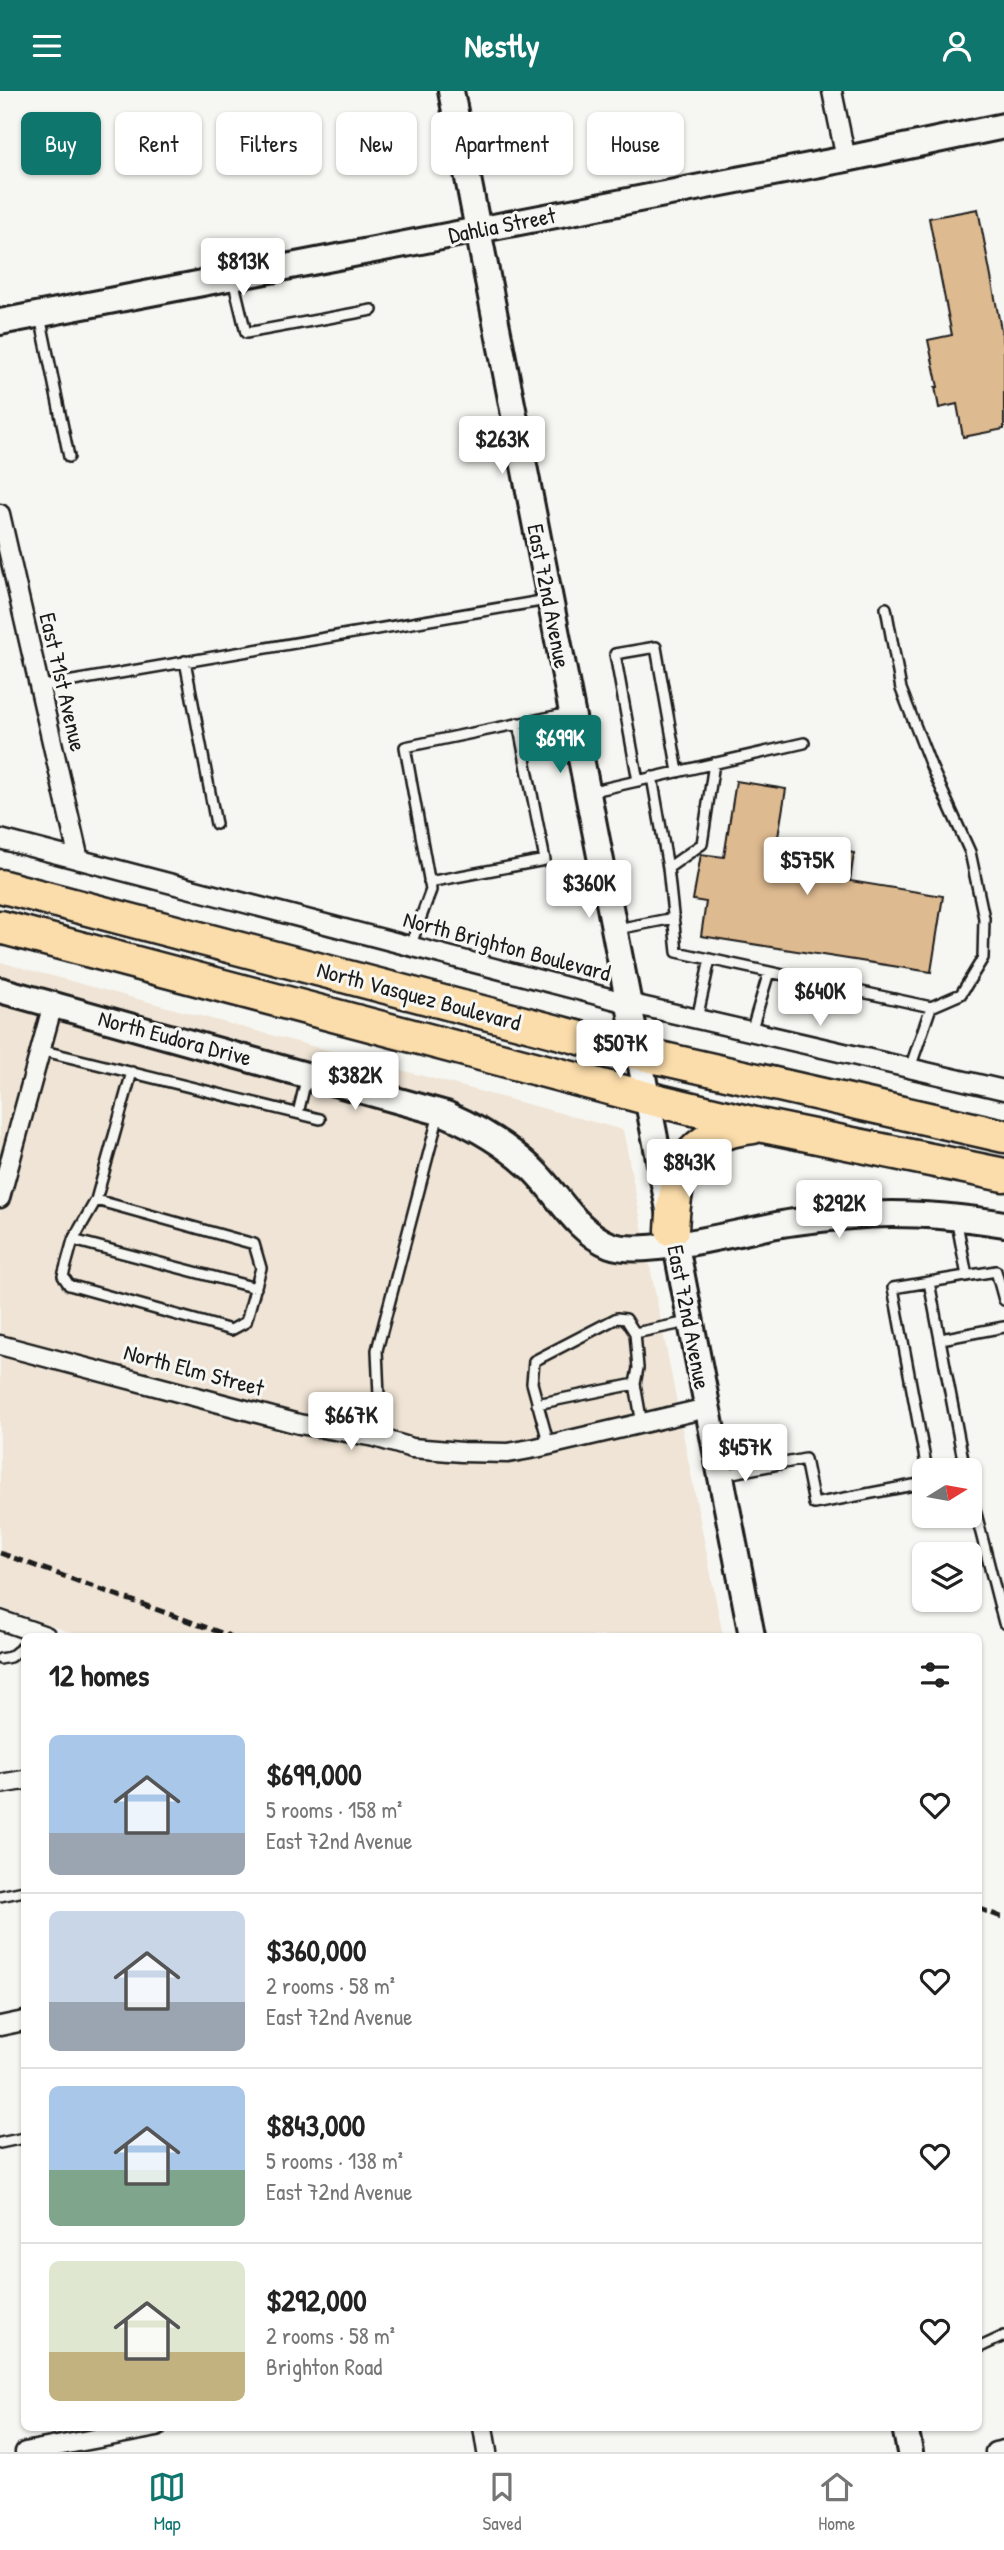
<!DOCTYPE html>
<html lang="en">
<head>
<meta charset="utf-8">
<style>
	:root { --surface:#fff; --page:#f6f6f6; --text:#222; --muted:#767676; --line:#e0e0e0; --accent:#0f766e }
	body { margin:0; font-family:"Patrick Hand",sans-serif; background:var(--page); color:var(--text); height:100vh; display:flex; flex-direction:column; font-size:26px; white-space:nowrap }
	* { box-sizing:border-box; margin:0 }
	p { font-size:23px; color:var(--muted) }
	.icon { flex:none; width:38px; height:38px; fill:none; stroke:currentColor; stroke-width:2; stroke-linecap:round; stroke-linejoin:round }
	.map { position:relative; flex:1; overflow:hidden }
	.details { position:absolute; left:21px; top:1542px; width:961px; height:798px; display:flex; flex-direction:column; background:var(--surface); border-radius:10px; box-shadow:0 2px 5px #0004 }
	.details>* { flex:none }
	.hud { position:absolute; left:21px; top:21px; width:962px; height:63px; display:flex; gap:14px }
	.needle { width:46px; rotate:79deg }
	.controls { position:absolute; left:912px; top:1367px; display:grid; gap:14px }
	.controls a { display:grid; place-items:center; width:70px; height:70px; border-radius:10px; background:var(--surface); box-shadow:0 2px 5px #0004; font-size:35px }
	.price { position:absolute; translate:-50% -60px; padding:0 16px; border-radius:7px; background:#fff; color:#222; font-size:23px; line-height:46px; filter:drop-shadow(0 2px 4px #0008) }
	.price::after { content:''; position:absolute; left:50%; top:42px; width:21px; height:16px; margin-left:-10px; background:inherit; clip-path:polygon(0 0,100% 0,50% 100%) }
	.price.active { background:var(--accent); color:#fff }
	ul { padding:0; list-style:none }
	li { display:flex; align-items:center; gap:21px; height:175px; padding:0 28px }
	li+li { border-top:2px solid var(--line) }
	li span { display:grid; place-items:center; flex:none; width:196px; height:140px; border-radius:10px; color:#555 }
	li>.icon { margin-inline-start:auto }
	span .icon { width:84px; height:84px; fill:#fffc; stroke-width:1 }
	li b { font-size:30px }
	h2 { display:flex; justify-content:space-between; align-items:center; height:84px; padding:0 28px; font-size:30px }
	.tag { padding:0 24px; border-radius:10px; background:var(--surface); box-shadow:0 2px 5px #0004; font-size:24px; line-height:63px }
	.tag.active { background:var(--accent); color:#fff }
	header { display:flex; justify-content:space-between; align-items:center; height:91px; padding:0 28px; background:var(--accent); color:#fff; font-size:32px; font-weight:800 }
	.tab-bar { display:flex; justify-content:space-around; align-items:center; height:98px; border-top:2px solid var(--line); background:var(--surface); font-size:19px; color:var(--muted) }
	.tab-bar a { display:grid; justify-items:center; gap:4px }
	.tab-bar .active { color:var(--accent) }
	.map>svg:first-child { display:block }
	.built { fill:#efe4d5 }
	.building { fill:#deba90; stroke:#1c1c1c; stroke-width:2 }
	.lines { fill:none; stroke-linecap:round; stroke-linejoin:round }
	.lane-casing { stroke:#1c1c1c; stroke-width:14 }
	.street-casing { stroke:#1c1c1c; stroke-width:23 }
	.secondary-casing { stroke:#1c1c1c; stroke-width:30 }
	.highway-casing { stroke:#1c1c1c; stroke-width:37 }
	.lane { stroke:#f6f6f2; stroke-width:9 }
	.street { stroke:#f6f6f2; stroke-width:18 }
	.secondary { stroke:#f6f6f2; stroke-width:24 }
	.highway { stroke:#fbddab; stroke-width:32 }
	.rail { stroke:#1c1c1c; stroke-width:5; stroke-dasharray:10 5; stroke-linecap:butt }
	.labels { text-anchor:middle; stroke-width:6; stroke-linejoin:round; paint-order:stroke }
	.street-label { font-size:23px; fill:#1c1c1c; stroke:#f6f6f2 }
</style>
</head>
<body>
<header><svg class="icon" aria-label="menu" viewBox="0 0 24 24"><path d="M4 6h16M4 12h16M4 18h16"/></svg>Nestly<svg class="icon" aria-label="person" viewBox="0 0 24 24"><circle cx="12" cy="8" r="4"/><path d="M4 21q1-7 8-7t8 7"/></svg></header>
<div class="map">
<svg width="1004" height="2361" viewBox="0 0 1004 2361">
	<rect width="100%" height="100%" fill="#f6f6f2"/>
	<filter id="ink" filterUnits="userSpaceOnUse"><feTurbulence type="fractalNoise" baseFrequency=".0143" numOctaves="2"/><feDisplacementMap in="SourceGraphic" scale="14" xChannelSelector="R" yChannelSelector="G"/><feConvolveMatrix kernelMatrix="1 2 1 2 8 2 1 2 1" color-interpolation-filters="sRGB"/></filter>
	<g filter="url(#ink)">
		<path class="built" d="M0,871L623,1039L723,1545H81L0,1516Z"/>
		<path class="building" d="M978,118L1004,254V338L963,346L957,313L939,317L935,296H938L928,249L952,244L929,127Z
			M736,690L786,698L774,770L819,778L822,756L854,762L850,790L943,805L931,881L701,845L706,811L693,809L701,763L724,766Z"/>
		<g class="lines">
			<g class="lane-casing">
				<path id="lane" d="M233,188L246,242L372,219
					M40,225L69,366
					M886,517L901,598L931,675L970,761L984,827L983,867L961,903L931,916L910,977
					M185,570L216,733
					M38,596L547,509
					M652,686L668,777L702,753L714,672
					M638,690L615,563L656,556L678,681
					M589,701L804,652
					M668,777L677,861L931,916
					M429,791L545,769L518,632
					M617,838L674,827
					M410,856L431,799L405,656L570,622
					M697,928L710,868
					M751,941L769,881
					M40,959L320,1028
					M298,1022L307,985
					M96,1109L254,1153L261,1177L246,1231L231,1239L69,1194L63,1185L73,1149Z
					M96,1109L132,981
					M956,1127L967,1185
					M73,1149L256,1197
					M929,1191L965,1379
					M941,1248L1004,1236
					M537,1313L635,1293
					M642,1333L635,1293L638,1277L635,1242L688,1231
					M375,1346L379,1305L377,1259L439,1023
					M549,1354L532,1292L534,1270L617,1227L626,1228L635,1242
					M927,1379L893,1197L996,1180L1004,1209
					M722,1384L805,1368L814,1413L924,1392
					M970,1399L1004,1532
					M0,1568L10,1566L24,1555
					M0,1805L24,1800
					M0,2052L24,2047
					M978,2257L1004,2245"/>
			</g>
			<g class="street-casing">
				<path id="street" d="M832,0L846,68
					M0,423L79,769
					M0,748L628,912L1004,999
					M0,1107L53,913
					M0,1254L299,1333L375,1346L412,1357L462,1361L508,1362L536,1357L707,1317
					M0,1529L46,1545
					M0,1693L24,1689
					M0,1935L24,1930
					M483,2336L487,2361
					M25,2361L157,2336
					M995,2361L1004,2359"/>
			</g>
			<g class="secondary-casing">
				<path id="secondary" d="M451,0L752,1545
					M0,231L846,68L1004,35
					M0,899L446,1023C478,1037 506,1054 531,1077C557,1101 575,1140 610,1154C644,1167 743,1140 782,1133C805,1129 828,1127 851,1125C902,1120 954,1125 1004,1133
					M905,2336L910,2361"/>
			</g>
			<g class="highway-casing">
				<path id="highway" d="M0,795L638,962L1004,1045
					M0,836L647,1007L764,1035L1004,1084
					M672,1139C675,1078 686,1043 753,1036"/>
			</g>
			<use href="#lane" class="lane"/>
			<use href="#street" class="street"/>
			<use href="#secondary" class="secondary"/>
			<use href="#highway" class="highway"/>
			<path class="rail" d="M0,1462L230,1545
				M978,1817L1004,1827"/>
		</g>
	</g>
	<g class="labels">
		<g class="street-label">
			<text transform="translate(502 134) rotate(-11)" y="8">Dahlia Street</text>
			<text transform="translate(549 505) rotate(79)" y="8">East 72nd Avenue</text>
			<text transform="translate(63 591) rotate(77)" y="8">East 71st Avenue</text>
			<text transform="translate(507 855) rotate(15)" y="8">North Brighton Boulevard</text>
			<text transform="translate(419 905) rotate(15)" y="8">North Vasquez Boulevard</text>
			<text transform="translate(175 947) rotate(15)" y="8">North Eudora Drive</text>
			<text transform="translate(689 1226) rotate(79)" y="8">East 72nd Avenue</text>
			<text transform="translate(194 1279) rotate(15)" y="8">North Elm Street</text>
		</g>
	</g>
</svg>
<div class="controls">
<a><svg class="needle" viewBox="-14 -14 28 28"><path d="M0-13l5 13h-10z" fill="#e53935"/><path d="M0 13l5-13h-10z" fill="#767676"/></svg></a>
<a><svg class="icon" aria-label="layers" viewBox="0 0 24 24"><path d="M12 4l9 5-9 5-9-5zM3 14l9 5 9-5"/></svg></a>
</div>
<b class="price" style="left:243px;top:207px">$813K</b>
<b class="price" style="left:502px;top:385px">$263K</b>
<b class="price active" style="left:560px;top:684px">$699K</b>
<b class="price" style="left:807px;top:806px">$575K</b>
<b class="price" style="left:589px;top:829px">$360K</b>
<b class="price" style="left:820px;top:937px">$640K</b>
<b class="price" style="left:620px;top:989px">$507K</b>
<b class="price" style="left:355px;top:1021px">$382K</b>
<b class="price" style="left:689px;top:1108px">$843K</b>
<b class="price" style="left:839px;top:1149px">$292K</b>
<b class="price" style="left:351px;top:1361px">$667K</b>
<b class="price" style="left:745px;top:1393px">$457K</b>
<div class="hud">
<a class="tag active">Buy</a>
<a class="tag">Rent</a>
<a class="tag">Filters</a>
<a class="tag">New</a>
<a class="tag">Apartment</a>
<a class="tag">House</a>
</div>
<section class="details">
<h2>12 homes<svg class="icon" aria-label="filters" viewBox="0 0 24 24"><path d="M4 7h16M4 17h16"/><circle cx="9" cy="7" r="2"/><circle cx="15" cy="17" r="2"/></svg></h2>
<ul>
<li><span style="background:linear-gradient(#a9c7e8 70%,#9aa5b1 0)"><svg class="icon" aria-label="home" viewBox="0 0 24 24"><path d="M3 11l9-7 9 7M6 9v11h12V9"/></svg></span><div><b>$699,000</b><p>5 rooms · 158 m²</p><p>East 72nd Avenue</p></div><svg class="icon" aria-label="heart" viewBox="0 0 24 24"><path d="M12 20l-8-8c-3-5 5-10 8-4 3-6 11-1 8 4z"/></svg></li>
<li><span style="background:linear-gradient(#c9d6e8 65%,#9aa5b1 0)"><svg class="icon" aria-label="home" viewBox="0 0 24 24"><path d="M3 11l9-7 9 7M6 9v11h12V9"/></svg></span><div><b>$360,000</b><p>2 rooms · 58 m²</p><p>East 72nd Avenue</p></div><svg class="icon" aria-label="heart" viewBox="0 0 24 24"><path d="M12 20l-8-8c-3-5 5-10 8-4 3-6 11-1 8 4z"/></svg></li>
<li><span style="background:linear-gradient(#a9c7e8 60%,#7fa58c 0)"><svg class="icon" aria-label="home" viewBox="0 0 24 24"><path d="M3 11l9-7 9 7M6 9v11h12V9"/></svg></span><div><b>$843,000</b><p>5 rooms · 138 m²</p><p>East 72nd Avenue</p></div><svg class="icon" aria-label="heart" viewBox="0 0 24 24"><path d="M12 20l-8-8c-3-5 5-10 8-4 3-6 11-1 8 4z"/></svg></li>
<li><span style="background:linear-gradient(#dfe7d0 65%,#c2b280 0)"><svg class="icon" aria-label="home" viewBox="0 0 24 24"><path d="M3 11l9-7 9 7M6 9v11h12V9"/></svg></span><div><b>$292,000</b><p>2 rooms · 58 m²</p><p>Brighton Road</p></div><svg class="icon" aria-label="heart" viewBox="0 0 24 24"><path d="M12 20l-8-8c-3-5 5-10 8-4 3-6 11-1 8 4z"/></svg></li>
</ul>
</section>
</div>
<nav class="tab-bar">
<a class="active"><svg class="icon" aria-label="map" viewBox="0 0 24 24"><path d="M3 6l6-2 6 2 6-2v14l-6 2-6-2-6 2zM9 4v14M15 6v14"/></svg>Map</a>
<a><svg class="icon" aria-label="saved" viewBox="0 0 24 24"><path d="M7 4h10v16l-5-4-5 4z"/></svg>Saved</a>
<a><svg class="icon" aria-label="home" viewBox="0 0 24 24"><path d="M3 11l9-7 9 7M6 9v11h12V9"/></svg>Home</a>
</nav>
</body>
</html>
